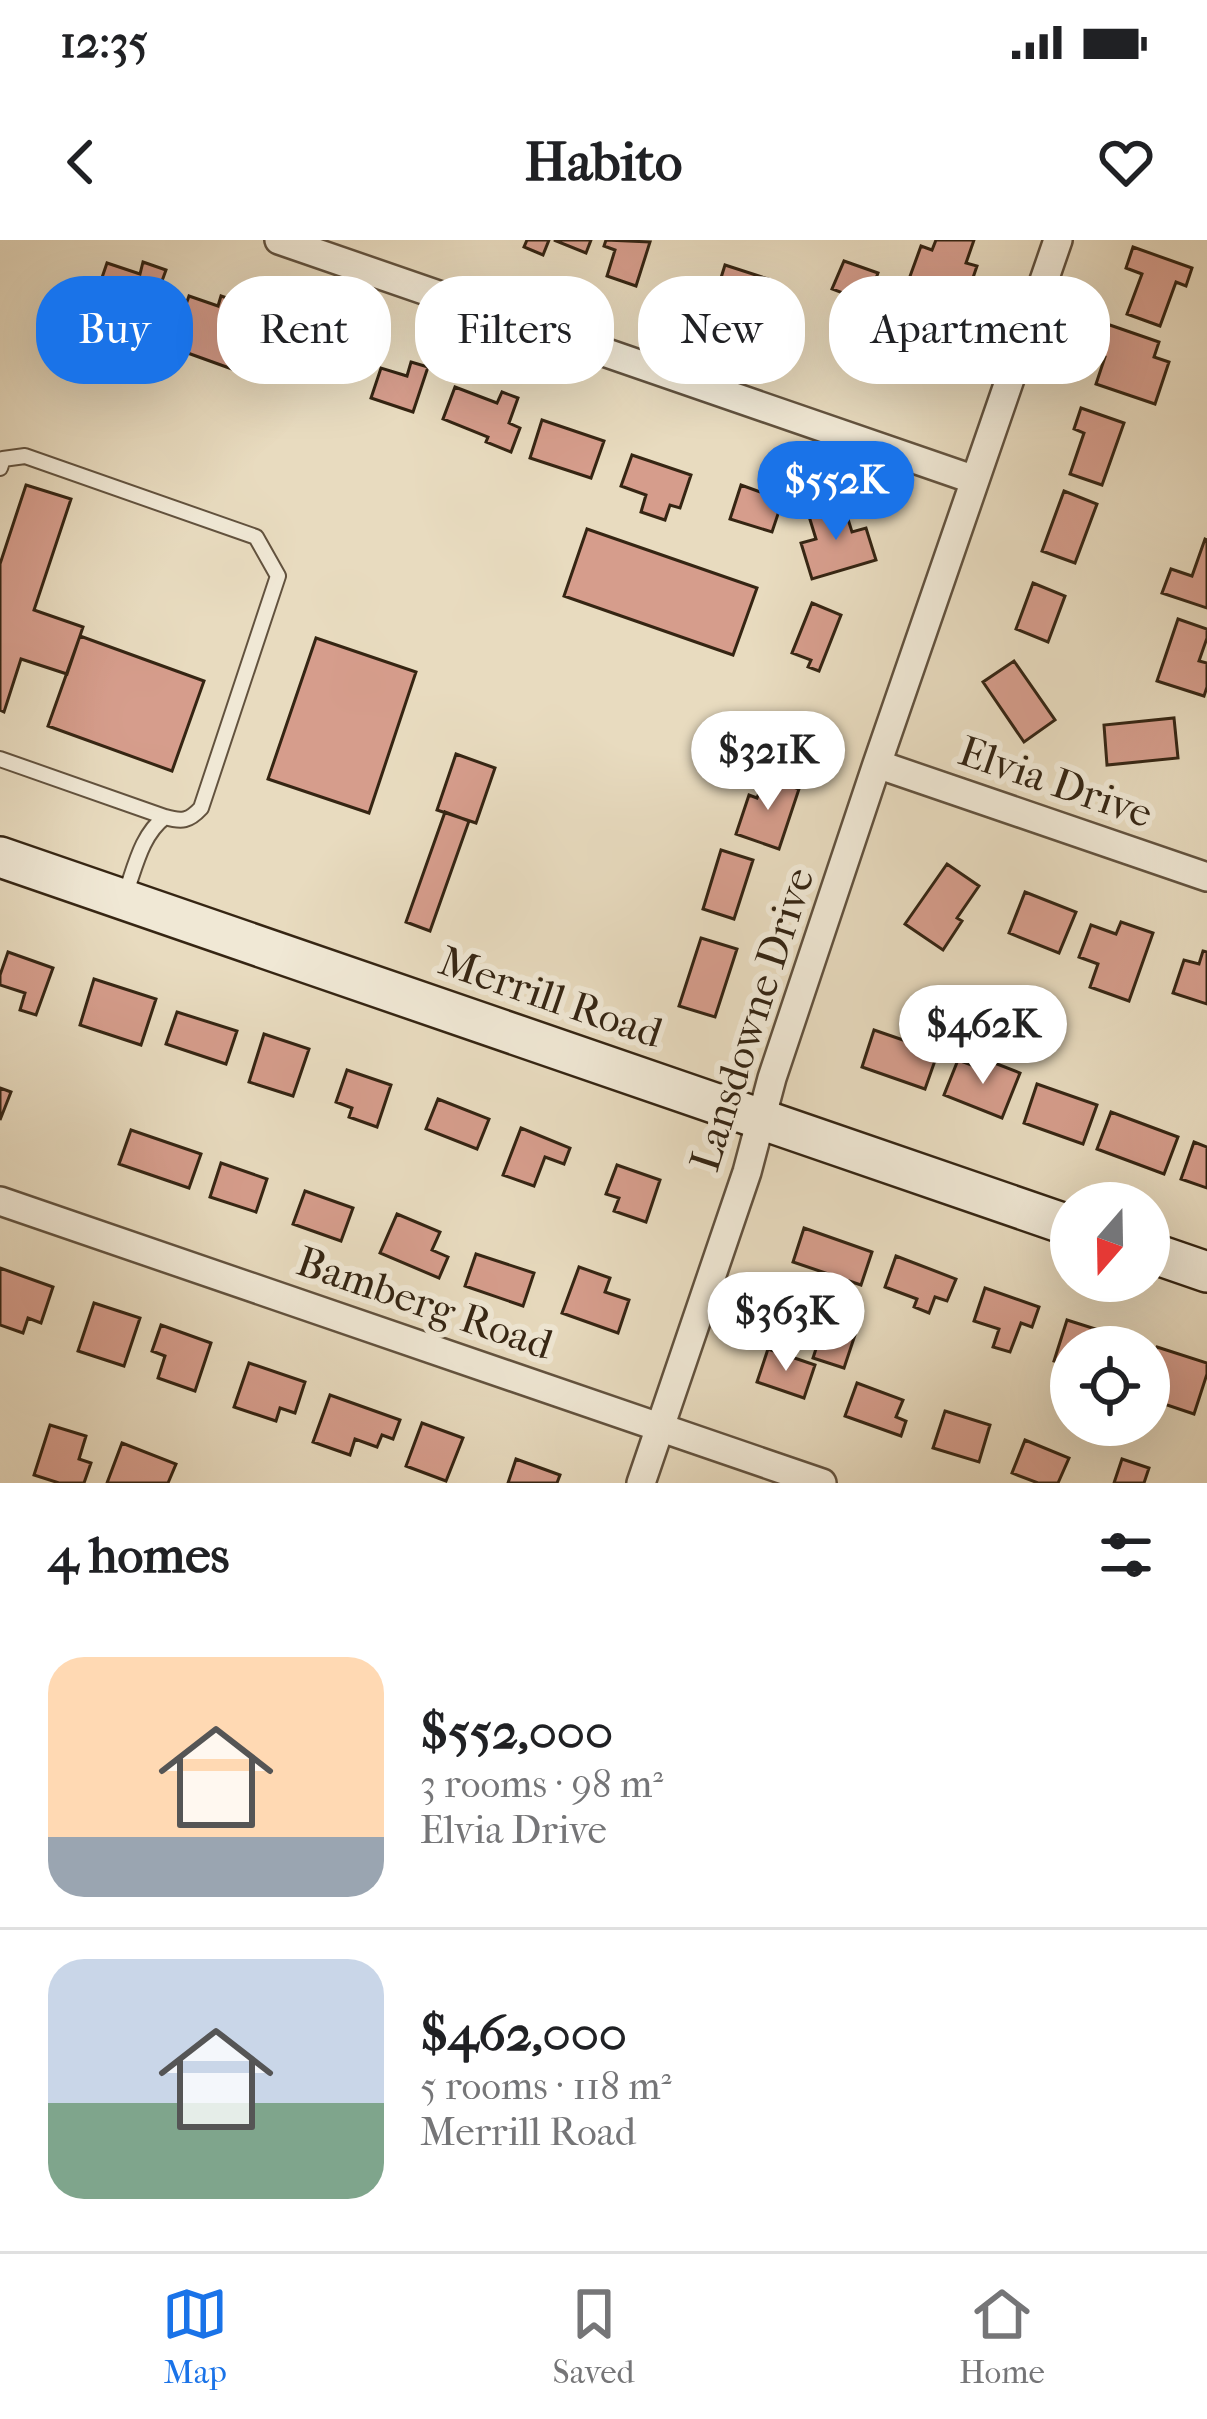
<!DOCTYPE html>
<html lang="en">
<head>
<meta charset="utf-8">
<style>
	:root { --surface:#fff; --page:#f6f6f6; --text:#202124; --muted:#757577; --line:#e0e0e0; --accent:#1a73e8 }
	body { margin:0; font-family:"IM FELL French Canon",serif; background:var(--page); color:var(--text); height:100vh; display:flex; flex-direction:column; font-size:45px; white-space:nowrap }
	* { box-sizing:border-box; margin:0 }
	p { font-size:39px; color:var(--muted) }
	.icon { flex:none; width:66px; height:66px; fill:none; stroke:currentColor; stroke-width:2; stroke-linecap:round; stroke-linejoin:round }
	.map { position:relative; height:1243px; overflow:hidden }
	.details { display:flex; flex-direction:column; background:var(--surface); flex:1 }
	.details>* { flex:none }
	.hud { position:absolute; left:36px; top:36px; width:1137px; height:108px; display:flex; gap:24px }
	.needle { width:78px; rotate:200deg }
	.buttons { position:absolute; left:1050px; top:942px; display:grid; gap:24px }
	.buttons a { display:grid; place-items:center; width:120px; height:120px; border-radius:50%; background:var(--surface); box-shadow:0 12px 48px #0002; font-size:60px }
	.price { position:absolute; translate:-50% -102px; padding:0 27px; border-radius:42px; background:#fff; color:#222; font-size:39px; line-height:78px; filter:drop-shadow(0 3px 6px #0008) }
	.price::after { content:''; position:absolute; left:50%; top:72px; width:36px; height:27px; margin-left:-18px; background:inherit; clip-path:polygon(0 0,100% 0,50% 100%) }
	.price.on { background:var(--accent); color:#fff }
	ul { padding:0; list-style:none }
	li { display:flex; align-items:center; gap:36px; height:300px; padding:0 48px }
	li+li { border-top:3px solid var(--line) }
	li span { display:grid; place-items:center; flex:none; width:336px; height:240px; border-radius:36px; color:#555 }
	li>.icon { margin-inline-start:auto }
	span .icon { width:144px; height:144px; fill:#fffc; stroke-width:1 }
	li b { font-size:51px }
	h2 { display:flex; justify-content:space-between; align-items:center; height:144px; padding:0 48px; font-size:51px }
	.tag { padding:0 42px; border-radius:48px; background:var(--surface); box-shadow:0 12px 48px #0002; font-size:42px; line-height:108px }
	.tag.on { background:var(--accent); color:#fff }
	.status { display:flex; justify-content:space-between; align-items:center; height:84px; padding:0 60px; background:var(--surface); direction:ltr }
	.status svg { height:33px; fill:currentColor }
	header { display:flex; justify-content:space-between; align-items:center; height:156px; padding:0 48px; background:var(--surface); font-size:54px; font-weight:800 }
	.tab-bar { display:flex; justify-content:space-around; align-items:center; height:168px; border-top:3px solid var(--line); background:var(--surface); font-size:33px; color:var(--muted) }
	.tab-bar a { display:grid; justify-items:center; gap:6px }
	.tab-bar .on { color:var(--accent) }
	.map>svg:first-child { display:block }
	.building { fill:#d69d8c; stroke:#352513; stroke-width:3 }
	.lines { fill:none; stroke-linecap:round; stroke-linejoin:round }
	.lane-casing { stroke:#62523e; stroke-width:18 }
	.street-casing { stroke:#62523e; stroke-width:32 }
	.secondary-casing { stroke:#352513; stroke-width:44 }
	.lane { stroke:#f0e8d5; stroke-width:14 }
	.street { stroke:#f0e8d5; stroke-width:27 }
	.secondary { stroke:#f0e8d5; stroke-width:39 }
	.labels { text-anchor:middle; stroke-width:12; stroke-linejoin:round; paint-order:stroke }
	.street-label { font-size:42px; fill:#352513; stroke:#f0e8d5 }
</style>
</head>
<body>
<div class="status"><b>12:35</b><svg viewBox="0 0 49 12"><path d="M0 12V9h3v3zM5 12V6h3v6zM10 12V3h3v9zM15 12V0h3v12zM26 1h20v11H26zM47 4h2v5h-2z"/></svg></div>
<header><svg class="icon" aria-label="back" viewBox="0 0 24 24"><path d="M15 5l-7 7 7 7"/></svg>Habito<svg class="icon" aria-label="heart" viewBox="0 0 24 24"><path d="M12 20l-8-8c-3-5 5-10 8-4 3-6 11-1 8 4z"/></svg></header>
<div class="map">
<svg width="1207" height="1243" viewBox="0 0 1207 1243">
	<rect width="100%" height="100%" fill="#e8dbbf"/>
	<filter id="stains"><feTurbulence type="fractalNoise" baseFrequency=".00167" numOctaves="4"/><feColorMatrix values="0 0 0 0 .2 0 0 0 0 .09 0 0 0 0 .02 0 0 0 .5 -.17"/></filter>
	<radialGradient id="worn" r=".72"><stop offset=".6" stop-color="#630" stop-opacity="0"/><stop offset="1" stop-color="#630" stop-opacity=".3"/></radialGradient>
	<path class="building" d="M527,0H549L543,15L524,7Z
		M554,0H591L586,13Z
		M606,0L650,2L636,46L607,36L615,10L604,6Z
		M936,0H974L966,23L977,26L966,58L909,39L921,6L932,10Z
		M1133,7L1192,28L1186,46L1176,42L1160,86L1127,74L1142,34L1126,28Z
		M844,21L878,33L867,62L832,49Z
		M143,22L166,30L150,74L96,55L107,23L140,34Z
		M725,25L768,39L758,71L715,57Z
		M189,56L218,66L221,56L254,67L232,129L171,107Z
		M945,78L948,111L920,114L921,132L886,135L882,84Z
		M1104,83L1159,102L1154,117L1169,122L1155,164L1096,144L1105,117L1094,113Z
		M271,84L326,105L314,138L259,117Z
		M411,122L428,127L413,172L371,158L381,128L407,136Z
		M455,147L497,163L502,152L518,158L509,183L520,188L511,212L486,202L488,197L443,179Z
		M1081,168L1124,183L1102,245L1070,234L1084,193L1074,189Z
		M542,180L604,201L591,238L530,218Z
		M632,215L691,235L680,268L670,265L665,280L641,272L646,255L621,246Z
		M767,240L787,247L772,292L730,279L741,245L763,253Z
		M26,245L71,259L34,370L83,387L67,434L21,419L4,472L0,470V324Z
		M1064,251L1097,264L1075,323L1042,311Z
		M843,263L852,292L866,288L876,320L812,339L801,303L816,299L808,273Z
		M587,289L757,348L733,415L564,356Z
		M1205,299L1207,300V368L1162,353L1171,329L1192,336Z
		M1033,343L1065,356L1048,402L1016,389Z
		M812,363L841,375L819,431L808,427L811,420L792,413Z
		M1178,379L1207,389V398L1199,421L1207,423V447L1204,456L1157,441Z
		M80,396L204,441L172,531L48,486Z
		M316,398L416,432L369,573L268,539Z
		M1014,421L1055,480L1024,502L983,442Z
		M1174,478L1178,518L1107,525L1104,485Z
		M456,514L495,528L476,583L437,570Z
		M765,537L799,549L779,609L736,594L749,555L757,558Z
		M445,572L469,581L430,691L406,682Z
		M721,610L753,620L734,679L703,669Z
		M947,624L979,646L957,678L962,681L943,710L905,684Z
		M1025,652L1076,672L1059,713L1009,693Z
		M1121,682L1153,693L1129,761L1090,747L1098,724L1079,717L1091,685L1116,694Z
		M701,698L737,709L715,777L679,766Z
		M1203,711L1207,712V764L1173,753L1184,720L1199,724Z
		M8,712L53,728L36,775L20,770L25,753L0,745V735Z
		M94,739L156,759L141,805L80,785Z
		M177,772L237,791L226,824L166,804Z
		M874,790L938,812L925,849L862,827Z
		M264,794L309,809L293,856L249,842Z
		M958,820L988,831L992,822L1020,833L1002,878L944,855Z
		M347,830L391,845L377,887L349,877L352,868L336,862Z
		M1037,844L1097,865L1083,904L1024,883Z
		M0,848L11,852L0,880Z
		M438,859L489,879L477,909L426,889Z
		M1111,872L1178,897L1164,934L1097,909Z
		M521,888L570,908L564,924L545,917L534,946L503,935Z
		M131,890L201,914L189,948L119,924Z
		M1194,902L1207,907V948L1181,939Z
		M221,923L267,939L256,972L210,957Z
		M617,925L660,940L646,982L614,971L619,958L606,954Z
		M305,951L353,968L341,1001L293,984Z
		M397,974L440,992L432,1010L448,1017L439,1038L380,1013Z
		M804,988L872,1012L861,1045L793,1022Z
		M476,1014L534,1033L523,1066L465,1046Z
		M896,1016L956,1039L947,1061L935,1057L929,1073L914,1067L917,1059L885,1047Z
		M579,1027L610,1038L605,1052L629,1060L618,1093L562,1073Z
		M0,1028L53,1047L41,1083L28,1078L23,1093L0,1085Z
		M985,1048L1039,1067L1032,1087L1021,1083L1010,1112L993,1107L999,1089L974,1081Z
		M94,1063L140,1078L124,1126L78,1111Z
		M1067,1080L1127,1099L1125,1107H1071V1126L1054,1121Z
		M824,1084L855,1095L844,1128L813,1118Z
		M161,1085L211,1103L195,1151L158,1138L165,1116L152,1111Z
		M1157,1107L1207,1123V1134L1194,1174L1149,1159V1129Z
		M768,1109L815,1125L804,1158L757,1142Z
		M249,1123L305,1142L295,1173L280,1168L276,1181L234,1167Z
		M857,1143L903,1160L896,1177L906,1181L901,1196L845,1176Z
		M330,1155L400,1180L393,1199L382,1195L377,1207L355,1199L350,1215L313,1202Z
		M945,1171L990,1185L979,1222L933,1208Z
		M422,1183L463,1198L446,1241L406,1226Z
		M50,1185L86,1196L79,1219L91,1223L84,1243H59L34,1235Z
		M1025,1200L1069,1218L1058,1243H1038L1012,1233Z
		M122,1203L176,1224L168,1243H107Z
		M516,1219L560,1235L557,1243H508Z
		M1122,1219L1149,1228L1144,1243H1114Z"/>
	<g class="lines">
		<g class="lane-casing">
			<path id="lane" d="M0,228L3,219L25,216L256,297L278,336L201,568C189,581 182,582 165,577C141,595 135,628 125,655
				M0,519L165,577"/>
		</g>
		<g class="street-casing">
			<path id="street" d="M279,0L975,240
				M877,524L1207,637
				M0,961L822,1243
				M641,1243L747,932L772,838L877,524L1058,0"/>
		</g>
		<g class="secondary-casing">
			<path id="secondary" d="M0,617L1071,986
				M1149,1012L1207,1032"/>
		</g>
		<use href="#lane" class="lane"/>
		<use href="#street" class="street"/>
		<use href="#secondary" class="secondary"/>
	</g>
	<g class="labels">
		<g class="street-label">
			<text transform="translate(1056 541) rotate(19)" y="15">Elvia Drive</text>
			<text transform="translate(551 756) rotate(19)" y="15">Merrill Road</text>
			<text transform="translate(751 779) rotate(-72)" y="15">Lansdowne Drive</text>
			<text transform="translate(425 1062) rotate(19)" y="15">Bamberg Road</text>
		</g>
	</g>
	<rect width="100%" height="100%" filter="url(#stains)"/>
	<rect width="100%" height="100%" fill="url(#worn)"/>
</svg>
<div class="buttons">
<a><svg class="needle" viewBox="-14 -14 28 28"><path d="M0-13l5 13h-10z" fill="#e53935"/><path d="M0 13l5-13h-10z" fill="#757577"/></svg></a>
<a><svg class="icon" aria-label="locate" viewBox="0 0 24 24"><circle cx="12" cy="12" r="6"/><path d="M12 2v4M12 18v4M2 12h4M18 12h4"/></svg></a>
</div>
<b class="price on" style="left:836px;top:303px">$552K</b>
<b class="price" style="left:768px;top:573px">$321K</b>
<b class="price" style="left:983px;top:847px">$462K</b>
<b class="price" style="left:786px;top:1134px">$363K</b>
<div class="hud">
<a class="tag on">Buy</a>
<a class="tag">Rent</a>
<a class="tag">Filters</a>
<a class="tag">New</a>
<a class="tag">Apartment</a>
</div>
</div>
<section class="details">
<h2>4 homes<svg class="icon" aria-label="filters" viewBox="0 0 24 24"><path d="M4 7h16M4 17h16"/><circle cx="9" cy="7" r="2"/><circle cx="15" cy="17" r="2"/></svg></h2>
<ul>
<li><span style="background:linear-gradient(#ffd9b3 75%,#9aa5b1 0)"><svg class="icon" aria-label="home" viewBox="0 0 24 24"><path d="M3 11l9-7 9 7M6 9v11h12V9"/></svg></span><div><b>$552,000</b><p>3 rooms · 98 m²</p><p>Elvia Drive</p></div></li>
<li><span style="background:linear-gradient(#c9d6e8 60%,#7fa58c 0)"><svg class="icon" aria-label="home" viewBox="0 0 24 24"><path d="M3 11l9-7 9 7M6 9v11h12V9"/></svg></span><div><b>$462,000</b><p>5 rooms · 118 m²</p><p>Merrill Road</p></div></li>
</ul>
</section>
<nav class="tab-bar">
<a class="on"><svg class="icon" aria-label="map" viewBox="0 0 24 24"><path d="M3 6l6-2 6 2 6-2v14l-6 2-6-2-6 2zM9 4v14M15 6v14"/></svg>Map</a>
<a><svg class="icon" aria-label="saved" viewBox="0 0 24 24"><path d="M7 4h10v16l-5-4-5 4z"/></svg>Saved</a>
<a><svg class="icon" aria-label="home" viewBox="0 0 24 24"><path d="M3 11l9-7 9 7M6 9v11h12V9"/></svg>Home</a>
</nav>
</body>
</html>
